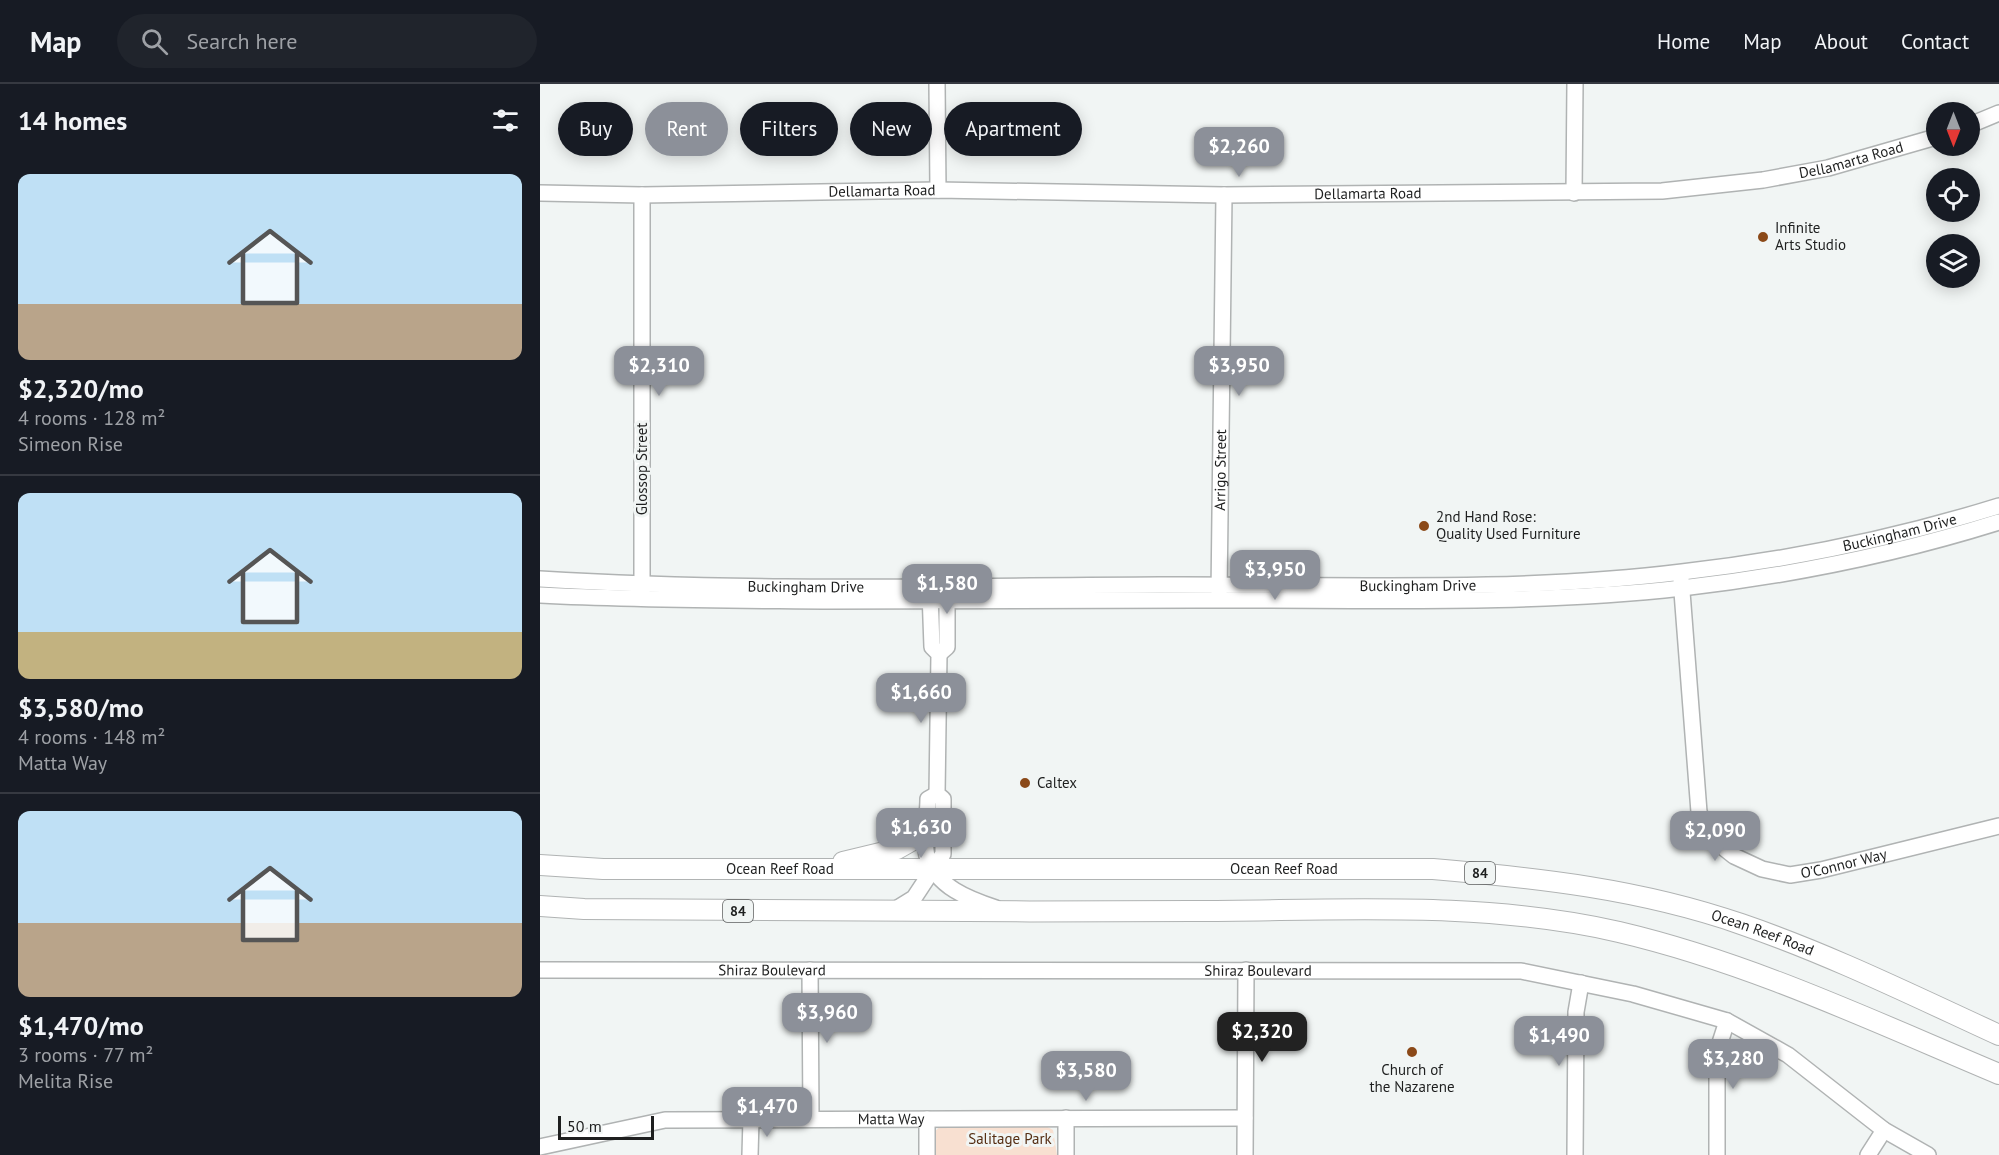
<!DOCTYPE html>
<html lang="en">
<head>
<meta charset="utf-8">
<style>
	:root { --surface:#171b24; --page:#20242c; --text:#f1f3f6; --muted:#9ea1a6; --line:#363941; --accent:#8c9099 }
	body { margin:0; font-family:"PT Sans",sans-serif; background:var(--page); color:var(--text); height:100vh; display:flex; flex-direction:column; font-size:22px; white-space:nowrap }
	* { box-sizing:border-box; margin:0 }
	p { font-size:20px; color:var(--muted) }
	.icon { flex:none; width:33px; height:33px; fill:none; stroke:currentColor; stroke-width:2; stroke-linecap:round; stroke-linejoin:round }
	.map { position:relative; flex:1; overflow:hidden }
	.panel { display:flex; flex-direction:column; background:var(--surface); width:540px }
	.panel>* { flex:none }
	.guide { position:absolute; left:18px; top:18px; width:570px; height:54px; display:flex; gap:12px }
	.needle { width:39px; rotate:180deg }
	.controls { position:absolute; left:1386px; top:18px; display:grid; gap:12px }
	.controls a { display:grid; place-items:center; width:54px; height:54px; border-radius:50%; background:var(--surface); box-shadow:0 3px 15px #0003; font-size:30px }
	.scale { position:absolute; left:18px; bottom:15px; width:96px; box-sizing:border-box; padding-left:6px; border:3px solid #1e1f1f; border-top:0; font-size:16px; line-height:21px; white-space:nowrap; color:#1e1f1f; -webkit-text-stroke:4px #f1f5f4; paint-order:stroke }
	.price { position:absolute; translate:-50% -51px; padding:0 14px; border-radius:12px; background:var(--accent); color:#fff; font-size:20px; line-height:39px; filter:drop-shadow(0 2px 3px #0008) }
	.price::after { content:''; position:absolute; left:50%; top:36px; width:18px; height:14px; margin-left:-9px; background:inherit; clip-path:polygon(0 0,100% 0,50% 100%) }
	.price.current { background:#222; color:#fff }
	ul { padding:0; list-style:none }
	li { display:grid; align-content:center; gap:12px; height:318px; padding:0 18px }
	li+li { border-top:2px solid var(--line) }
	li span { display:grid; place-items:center; height:186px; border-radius:12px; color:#555 }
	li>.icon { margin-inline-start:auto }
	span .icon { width:108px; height:108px; fill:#fffc; stroke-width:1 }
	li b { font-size:26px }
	h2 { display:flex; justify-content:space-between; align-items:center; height:72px; padding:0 18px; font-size:26px }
	.pill { padding:0 21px; border-radius:27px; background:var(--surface); box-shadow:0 3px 15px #0003; font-size:21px; line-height:54px }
	.pill.current { background:var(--accent); color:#fff }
	header { display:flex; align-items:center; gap:36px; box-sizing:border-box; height:84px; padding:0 30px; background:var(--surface); border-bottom:2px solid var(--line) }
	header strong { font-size:28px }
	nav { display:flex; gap:33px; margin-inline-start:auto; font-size:21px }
	.search { width:420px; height:54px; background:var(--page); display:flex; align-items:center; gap:15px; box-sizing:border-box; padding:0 21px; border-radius:33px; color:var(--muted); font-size:22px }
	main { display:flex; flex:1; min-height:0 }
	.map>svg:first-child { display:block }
	.green { fill:#f8e0d1 }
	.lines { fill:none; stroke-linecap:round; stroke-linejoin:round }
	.minor-casing { stroke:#b0b3b3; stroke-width:18 }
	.major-casing { stroke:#b0b3b3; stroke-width:22 }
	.minor { stroke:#fff; stroke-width:15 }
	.major { stroke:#fff; stroke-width:20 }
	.poi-dot { fill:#8b4918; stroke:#f1f5f4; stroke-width:2 }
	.labels { text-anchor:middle; stroke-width:6; stroke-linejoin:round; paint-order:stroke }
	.shield { fill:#f1f5f4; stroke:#5d5f5f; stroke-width:1.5 }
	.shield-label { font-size:14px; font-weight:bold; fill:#1e1f1f }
	.street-label { font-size:15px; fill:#1e1f1f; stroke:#f1f5f4 }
	.poi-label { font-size:15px; fill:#1e1f1f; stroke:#f1f5f4; text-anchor:start }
	.park-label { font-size:15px; fill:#552e13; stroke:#f1f5f4 }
</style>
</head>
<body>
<header>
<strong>Map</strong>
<div class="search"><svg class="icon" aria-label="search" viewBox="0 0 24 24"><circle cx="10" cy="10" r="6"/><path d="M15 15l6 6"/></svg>Search here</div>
<nav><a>Home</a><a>Map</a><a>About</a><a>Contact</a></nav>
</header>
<main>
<section class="panel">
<h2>14 homes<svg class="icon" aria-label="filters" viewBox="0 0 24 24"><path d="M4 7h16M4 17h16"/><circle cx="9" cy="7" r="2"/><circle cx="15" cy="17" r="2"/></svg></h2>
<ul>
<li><span style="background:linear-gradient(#bfe0f5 70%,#b9a48a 0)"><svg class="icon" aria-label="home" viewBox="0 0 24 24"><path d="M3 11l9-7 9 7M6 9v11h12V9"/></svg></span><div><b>$2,320/mo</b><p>4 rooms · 128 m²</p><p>Simeon Rise</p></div></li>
<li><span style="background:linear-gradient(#bfe0f5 75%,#c2b280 0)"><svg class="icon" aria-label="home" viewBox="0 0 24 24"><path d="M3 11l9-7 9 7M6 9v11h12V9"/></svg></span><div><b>$3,580/mo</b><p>4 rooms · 148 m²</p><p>Matta Way</p></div></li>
<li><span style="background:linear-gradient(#bfe0f5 60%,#b9a48a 0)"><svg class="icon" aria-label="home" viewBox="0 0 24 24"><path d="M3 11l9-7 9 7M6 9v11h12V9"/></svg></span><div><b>$1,470/mo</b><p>3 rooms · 77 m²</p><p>Melita Rise</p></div></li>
</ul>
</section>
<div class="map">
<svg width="1459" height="1071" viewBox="0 0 1459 1071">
	<rect width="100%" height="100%" fill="#f1f5f4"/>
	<path class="green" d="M499,1038L513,1046L517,1071H393L394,1048L402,1041Z"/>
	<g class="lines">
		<g class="minor-casing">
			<g id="minor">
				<path d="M397,0L398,106"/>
				<path d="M1430,41L1459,29"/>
				<path id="s1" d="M0,109L102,111L398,106L684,111L1122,107L1223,96L1288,84L1396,53"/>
				<path d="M1034,109L1035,0"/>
				<path d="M102,111V510"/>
				<path id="s2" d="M0,495C206,508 413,502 619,501C790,500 973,509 1142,488C1249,476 1356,454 1459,422"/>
				<path id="s3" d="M1141,495L1159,728L1170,753L1194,772L1222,785L1250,791L1281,786L1459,742"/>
				<path id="s4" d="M679,510L684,111"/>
				<path d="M0,511C96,516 191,516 287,517C410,517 533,517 656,516C817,515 981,522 1142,504C1248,492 1357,470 1459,438"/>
				<path d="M399,570L407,563V511"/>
				<path d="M397,710L388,715C388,732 383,756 387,772C396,803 429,815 456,824"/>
				<path d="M353,827L374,814L403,770V715L397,710L399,570L392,563L390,508"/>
				<path id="s5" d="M0,886L981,887L1093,910L1187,937L1248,971L1344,1046L1388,1071"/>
				<path d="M270,886L271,1035"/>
				<path d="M526,1034V1071"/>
				<path d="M387,1035V1071"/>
				<path id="s6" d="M0,1063L125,1036L705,1034"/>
				<path d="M210,1071L211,1035"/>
				<path d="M705,1071L706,886"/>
				<path d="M1035,1071L1036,928L1041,899"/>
				<path d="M1177,1071V968L1187,937"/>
				<path d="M1328,1071L1344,1046"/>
			</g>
		</g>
		<g class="major-casing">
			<g id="major">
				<path d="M303,778L357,765L387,748"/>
				<path id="s7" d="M0,781L63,785H893C998,794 1100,805 1201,840C1289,870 1374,912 1459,951"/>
				<path d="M0,822L44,825C247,827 450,828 653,827C794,827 941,816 1079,848C1211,879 1335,938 1459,990"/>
			</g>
		</g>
		<use href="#minor" class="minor"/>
		<use href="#major" class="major"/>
	</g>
	<g class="poi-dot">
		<circle cx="1223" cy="153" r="6"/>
		<circle cx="884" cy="442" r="6"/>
		<circle cx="485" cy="699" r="6"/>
		<circle cx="872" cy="968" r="6"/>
	</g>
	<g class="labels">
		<g class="shield">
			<rect x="925" y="778" width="30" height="22" rx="4.5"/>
			<rect x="183" y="816" width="30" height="22" rx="4.5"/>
		</g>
		<g class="shield-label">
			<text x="940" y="794">84</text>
			<text x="198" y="832">84</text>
		</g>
		<g class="street-label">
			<text dy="5" stroke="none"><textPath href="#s1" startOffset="1314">Dellamarta Road</textPath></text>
			<text dy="5" stroke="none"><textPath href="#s1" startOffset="342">Dellamarta Road</textPath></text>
			<text dy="5" stroke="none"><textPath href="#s1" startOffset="828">Dellamarta Road</textPath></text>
			<text transform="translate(102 385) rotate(-90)" y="5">Glossop Street</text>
			<text dy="5" stroke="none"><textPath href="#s4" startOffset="124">Arrigo Street</textPath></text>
			<text dy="5" stroke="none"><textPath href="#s2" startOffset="1364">Buckingham Drive</textPath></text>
			<text dy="5" stroke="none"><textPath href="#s2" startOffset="878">Buckingham Drive</textPath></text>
			<text dy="5" stroke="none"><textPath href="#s2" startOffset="266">Buckingham Drive</textPath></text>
			<text dy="5" stroke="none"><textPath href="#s3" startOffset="406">O'Connor Way</textPath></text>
			<text dy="5" stroke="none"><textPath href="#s7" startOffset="240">Ocean Reef Road</textPath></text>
			<text dy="5" stroke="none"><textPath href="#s7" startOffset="744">Ocean Reef Road</textPath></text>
			<text dy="5" stroke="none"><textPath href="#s7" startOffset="1230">Ocean Reef Road</textPath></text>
			<text dy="5" stroke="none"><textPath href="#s5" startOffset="232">Shiraz Boulevard</textPath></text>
			<text dy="5" stroke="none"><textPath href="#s5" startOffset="718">Shiraz Boulevard</textPath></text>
			<text dy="5" stroke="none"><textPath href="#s6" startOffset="354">Matta Way</textPath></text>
		</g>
		<g class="poi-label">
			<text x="1235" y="149">Infinite<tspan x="1235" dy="17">Arts Studio</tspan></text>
			<text x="896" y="438">2nd Hand Rose:<tspan x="896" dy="17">Quality Used Furniture</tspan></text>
			<text x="497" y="704">Caltex</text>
			<text x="872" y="991" text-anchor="middle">Church of<tspan x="872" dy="17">the Nazarene</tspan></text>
		</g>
		<g class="park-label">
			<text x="470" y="1060">Salitage Park</text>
		</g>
	</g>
</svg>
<div class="controls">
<a><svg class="needle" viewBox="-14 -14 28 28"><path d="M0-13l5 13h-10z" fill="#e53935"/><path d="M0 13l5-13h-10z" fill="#9ea1a6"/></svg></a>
<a><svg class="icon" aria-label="locate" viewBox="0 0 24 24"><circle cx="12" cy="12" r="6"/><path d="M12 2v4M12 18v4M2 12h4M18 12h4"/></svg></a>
<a><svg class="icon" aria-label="layers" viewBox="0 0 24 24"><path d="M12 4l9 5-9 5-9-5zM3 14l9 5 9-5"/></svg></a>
</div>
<div class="scale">50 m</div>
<b class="price" style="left:699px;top:94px">$2,260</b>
<b class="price" style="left:119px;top:313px">$2,310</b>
<b class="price" style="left:699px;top:313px">$3,950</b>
<b class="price" style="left:735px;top:517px">$3,950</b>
<b class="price" style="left:407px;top:531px">$1,580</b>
<b class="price" style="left:381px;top:640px">$1,660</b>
<b class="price" style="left:381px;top:775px">$1,630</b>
<b class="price" style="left:1175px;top:778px">$2,090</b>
<b class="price" style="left:287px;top:960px">$3,960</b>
<b class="price current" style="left:722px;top:979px">$2,320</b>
<b class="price" style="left:1019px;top:983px">$1,490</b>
<b class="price" style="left:1193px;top:1006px">$3,280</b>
<b class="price" style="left:546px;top:1018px">$3,580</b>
<b class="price" style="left:227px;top:1054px">$1,470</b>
<div class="guide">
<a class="pill">Buy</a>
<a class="pill current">Rent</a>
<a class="pill">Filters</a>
<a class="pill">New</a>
<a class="pill">Apartment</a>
</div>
</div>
</main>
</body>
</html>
